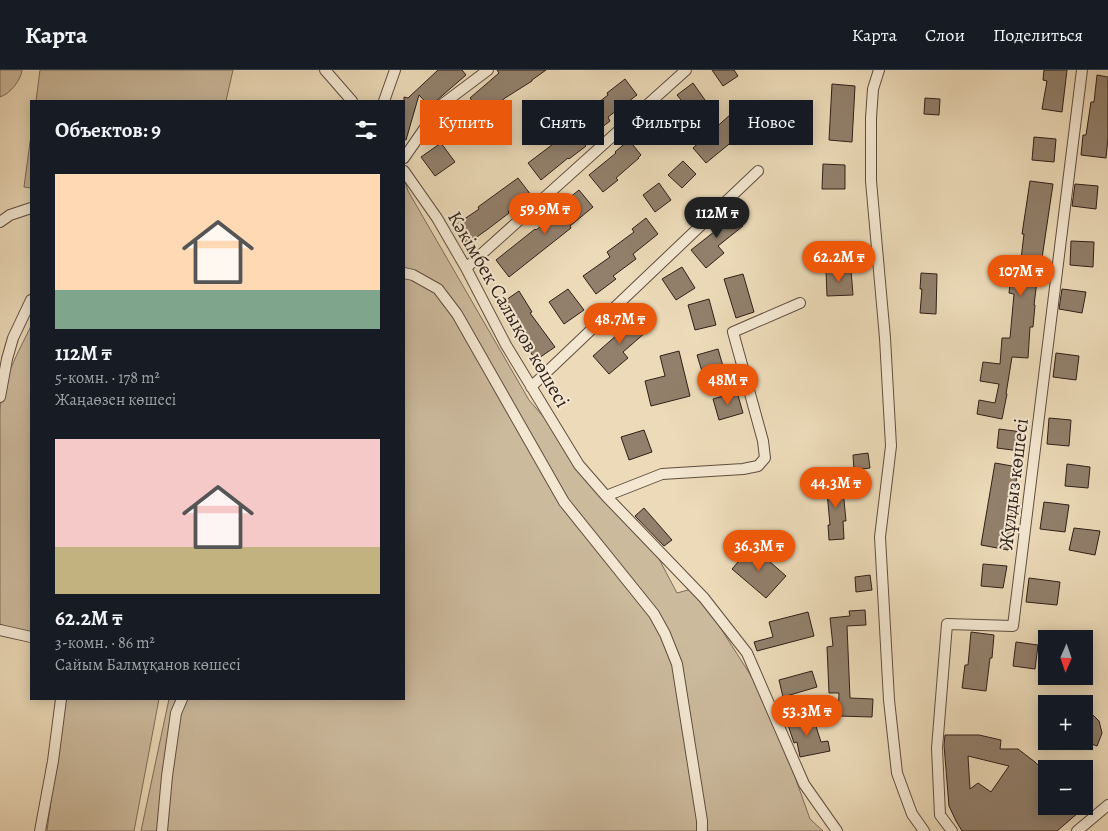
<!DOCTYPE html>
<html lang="ru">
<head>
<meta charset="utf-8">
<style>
	:root { --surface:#171b24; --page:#242831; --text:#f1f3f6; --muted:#9ea1a6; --line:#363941; --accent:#ea580c }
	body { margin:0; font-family:Alegreya,serif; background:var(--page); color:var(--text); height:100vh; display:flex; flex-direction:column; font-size:19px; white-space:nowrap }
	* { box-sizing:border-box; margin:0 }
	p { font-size:16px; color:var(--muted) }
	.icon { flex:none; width:28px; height:28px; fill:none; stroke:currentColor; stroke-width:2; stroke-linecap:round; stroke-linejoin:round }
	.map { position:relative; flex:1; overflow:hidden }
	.details { position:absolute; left:30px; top:30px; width:375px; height:600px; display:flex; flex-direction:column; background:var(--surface); border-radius:0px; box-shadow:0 2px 12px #0003 }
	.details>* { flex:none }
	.top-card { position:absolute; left:420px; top:30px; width:475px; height:45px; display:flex; gap:10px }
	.needle { width:32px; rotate:182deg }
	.tools { position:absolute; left:1038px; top:560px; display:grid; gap:10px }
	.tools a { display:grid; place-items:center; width:55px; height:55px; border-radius:0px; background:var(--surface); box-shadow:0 2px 12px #0003; font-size:25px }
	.price { position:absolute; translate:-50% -42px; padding:0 11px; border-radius:18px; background:var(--accent); color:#fff; font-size:16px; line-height:32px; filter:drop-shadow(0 1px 2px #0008) }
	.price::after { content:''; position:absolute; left:50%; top:30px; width:15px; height:11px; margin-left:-8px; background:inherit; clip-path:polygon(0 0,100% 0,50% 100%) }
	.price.current { background:#222; color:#fff }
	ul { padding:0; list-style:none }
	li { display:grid; align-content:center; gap:10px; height:265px; padding:0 25px }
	li span { display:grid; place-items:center; height:155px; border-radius:0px; color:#555 }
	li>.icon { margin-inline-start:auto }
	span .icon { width:90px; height:90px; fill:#fffc; stroke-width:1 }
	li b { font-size:21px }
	h2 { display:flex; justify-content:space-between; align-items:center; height:60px; padding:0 25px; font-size:21px }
	.pill { padding:0 18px; border-radius:0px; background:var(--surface); box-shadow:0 2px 12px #0003; font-size:18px; line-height:45px }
	.pill.current { background:var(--accent); color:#fff }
	header { display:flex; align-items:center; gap:30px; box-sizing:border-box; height:70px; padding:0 25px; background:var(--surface); border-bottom:1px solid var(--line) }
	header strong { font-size:24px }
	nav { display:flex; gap:28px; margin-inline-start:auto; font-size:18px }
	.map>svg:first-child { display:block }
	.green { fill:#ccba9d; stroke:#7e6c5b }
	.building { fill:#92806c; stroke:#301f19; fill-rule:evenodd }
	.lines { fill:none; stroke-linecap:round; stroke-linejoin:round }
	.minor-casing { stroke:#5f4e41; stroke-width:12 }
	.minor { stroke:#f3e7d1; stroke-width:10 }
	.labels { text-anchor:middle; stroke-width:4; stroke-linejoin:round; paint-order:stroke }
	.street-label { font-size:20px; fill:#301f19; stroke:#f3e7d1 }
</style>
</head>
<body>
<header>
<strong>Карта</strong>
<nav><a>Карта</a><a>Слои</a><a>Поделиться</a></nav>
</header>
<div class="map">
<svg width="1108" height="761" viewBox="0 0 1108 761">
	<rect width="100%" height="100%" fill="#ecdab8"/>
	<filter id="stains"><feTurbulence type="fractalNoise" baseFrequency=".004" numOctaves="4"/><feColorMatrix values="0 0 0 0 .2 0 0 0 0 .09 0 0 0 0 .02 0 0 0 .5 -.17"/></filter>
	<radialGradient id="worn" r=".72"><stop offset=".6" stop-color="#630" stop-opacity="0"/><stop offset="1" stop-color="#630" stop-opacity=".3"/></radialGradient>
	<path class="green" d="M0,0H22C21,10 10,24 0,27Z
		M40,0H233L226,31H36Z
		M31,65V118L24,117Z
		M404,108L408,121L529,330L648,468L677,523L695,518L769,634L810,749L823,761H141L169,629H404Z
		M31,256V569L5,556L0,554V340C2,310 18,283 31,256Z
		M60,629H159L134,761H47L58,677Z"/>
	<path class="building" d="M438,0H462L466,5L436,31L430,37L419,25L406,70L404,69V27L408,28Z
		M497,0H546L532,10V11L505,28L477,52L482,60L462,72L449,52L475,35L470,28L499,3Z
		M712,0H734L738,6L723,16Z
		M1044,0H1067L1062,42L1042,39L1047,11L1043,10Z
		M1097,5L1108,7V68L1106,88L1081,85L1083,65H1086L1091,32H1094Z
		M625,9L637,25L608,47L610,51L583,72L586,76L569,89L568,88L541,110L528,93L585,50L581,46L608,25L607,23Z
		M693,13L705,30L690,41L677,25Z
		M832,14L855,16L852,72L829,70Z
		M925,28L940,29L939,45L924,44Z
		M662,43L674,59L657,72L645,56Z
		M731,44L745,61L706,93L693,78Z
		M1034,67L1056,69L1054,92L1032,90Z
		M629,70L641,85L638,88H639L616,108L618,110L603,122L589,105L616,83L615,82Z
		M441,73L455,92L435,106L421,87Z
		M683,91L696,104L682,118L668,105Z
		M823,94L845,95V119H822Z
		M518,108L531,125L508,142L509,143L488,159L467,174L454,156L479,139L478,137Z
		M1030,111L1053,114L1041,195H1039L1034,235H1035L1033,257H1030L1028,288L1012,287L1006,324H1007L1002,349L977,344L979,330L995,333L999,314L980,311L983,292L1000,294L1002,268H1010L1014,224L1009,223L1011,205L1019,206L1024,164H1022Z
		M659,113L671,130L655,142L643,125Z
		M1075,114L1098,116L1096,139L1072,136Z
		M579,120L593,137L570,156L571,158L509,207L496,190L535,159L536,160L567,136L564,132Z
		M730,139L743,156L718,176L724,183L706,198L691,180L719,158L715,152Z
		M646,148L658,164L633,184L636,189L613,206L616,209L596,224L583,206L610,187L607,182L634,162L632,159Z
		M1071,171L1094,172L1093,197L1070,195Z
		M682,197L695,218L676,230L662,209Z
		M851,200L853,225L827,226L826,201Z
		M921,203L937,204L936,244L920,243L922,219H920Z
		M743,204L754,242L736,248L724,209Z
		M568,219L584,240L564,254L549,232Z
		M1062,219L1086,222L1082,243L1059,239Z
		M519,221L532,242L530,243L555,277L536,290L519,266L523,262L503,232Z
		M709,229L716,255L695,260L688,235Z
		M632,245L646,262L623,282L628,288L609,304L593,286L618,264L614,259Z
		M718,279L725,303L704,308L697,285Z
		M679,281L690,326L651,336L645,311L665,306L660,286Z
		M1056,283L1079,286L1076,310L1053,307Z
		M737,322L743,343L719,350L713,329Z
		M1049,348L1071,350L1069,376L1047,374Z
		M999,359L1022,362L1020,381L997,378Z
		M644,360L652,382L629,390L621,367Z
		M868,383L870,398L854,400L853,385Z
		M995,393L1018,397L1014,427H1015L1010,458L1012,459L1008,480L981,475Z
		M1067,394L1090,397L1088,418L1065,416Z
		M842,409L846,451H843L844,469L829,470L828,455H830L826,411Z
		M1044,432L1069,435L1065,462L1040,459Z
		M644,438L672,470L664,476L635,446Z
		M1074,458L1100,461L1095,485L1069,480Z
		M752,476L786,506L766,528L732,499Z
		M983,494L1007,496L1003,518L981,516Z
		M870,505L872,520L856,522L855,507Z
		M1029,508L1060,512L1057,535L1026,532Z
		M865,540L866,555L847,556L850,628L873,629L872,647L838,646L839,623H829L827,577L833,576L830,548L850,546L849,541Z
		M808,542L814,566L757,581L754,572L773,567L769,552Z
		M971,562L994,565L992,588H990L986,621L962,618L965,595H968Z
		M1016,572L1038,575L1035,599L1013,596Z
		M812,601L817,617L783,627L779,610Z
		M1084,641L1094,646L1099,651L1102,663L1097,676L1084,671Z
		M812,644L821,672L828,671L830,681L800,687L797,672L794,673L787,652Z
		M945,665H979L1001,670L1000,679H1018L1035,692L1046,703V736H1086L1057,761H962L956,751L949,736L944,675ZM968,686L1009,696L991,722L978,713L970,719Z"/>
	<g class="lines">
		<g class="minor-casing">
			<path id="minor" d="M325,0L352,31
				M879,0L873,19L871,48V111L885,268L891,376L880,467L889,630L897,703L912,744L924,761
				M384,31L395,0
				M404,88L440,36L488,0
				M404,101L437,148L466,198L506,275L579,395L606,426L704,528L747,583L804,714L837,761
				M0,152L10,145L31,138
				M466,198L686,0
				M404,203L413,205L438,219L457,244L564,432L654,544L665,564L677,594L702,751V761
				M531,317L758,101
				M0,327L7,289L13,268L31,230
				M606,426L662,404L743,399L758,396L765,388L763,371L733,262L800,233
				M0,560L31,567
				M40,761L53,691L61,629
				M162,761L167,706L176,643L182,629
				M952,761L940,745L937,678L947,554L1013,556L1082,0
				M1077,761L1108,735"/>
		</g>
		<use href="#minor" class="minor"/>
	</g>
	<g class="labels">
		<g class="street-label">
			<text transform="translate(509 239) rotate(60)" y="7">Кәкімбек Салықов көшесі</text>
			<text transform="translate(1013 414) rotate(-83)" y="7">Жұлдыз көшесі</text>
		</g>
	</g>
	<rect width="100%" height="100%" filter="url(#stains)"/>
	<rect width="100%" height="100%" fill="url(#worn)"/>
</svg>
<div class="tools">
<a><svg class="needle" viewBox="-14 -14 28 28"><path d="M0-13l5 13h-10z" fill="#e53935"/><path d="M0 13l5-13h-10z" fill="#9ea1a6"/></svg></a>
<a>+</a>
<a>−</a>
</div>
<b class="price" style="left:545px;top:165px">59.9M ₸</b>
<b class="price current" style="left:717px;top:169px">112M ₸</b>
<b class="price" style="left:839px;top:213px">62.2M ₸</b>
<b class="price" style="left:1021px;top:227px">107M ₸</b>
<b class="price" style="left:620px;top:275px">48.7M ₸</b>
<b class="price" style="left:728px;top:336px">48M ₸</b>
<b class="price" style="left:836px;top:439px">44.3M ₸</b>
<b class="price" style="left:759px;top:502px">36.3M ₸</b>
<b class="price" style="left:807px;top:667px">53.3M ₸</b>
<div class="top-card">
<a class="pill current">Купить</a>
<a class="pill">Снять</a>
<a class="pill">Фильтры</a>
<a class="pill">Новое</a>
</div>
<section class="details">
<h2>Объектов: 9<svg class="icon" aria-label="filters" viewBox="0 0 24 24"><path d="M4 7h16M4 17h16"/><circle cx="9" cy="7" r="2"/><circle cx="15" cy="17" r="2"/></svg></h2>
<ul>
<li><span style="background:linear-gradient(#ffd9b3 75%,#7fa58c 0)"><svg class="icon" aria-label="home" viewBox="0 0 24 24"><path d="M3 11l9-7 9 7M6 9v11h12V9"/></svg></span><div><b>112M ₸</b><p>5-комн. · 178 m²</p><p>Жаңаөзен көшесі</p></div></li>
<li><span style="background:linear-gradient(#f6c9c9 70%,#c2b280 0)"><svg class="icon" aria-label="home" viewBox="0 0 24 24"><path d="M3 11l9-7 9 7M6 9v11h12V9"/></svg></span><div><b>62.2M ₸</b><p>3-комн. · 86 m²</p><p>Сайым Балмұқанов көшесі</p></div></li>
</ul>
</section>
</div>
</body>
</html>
